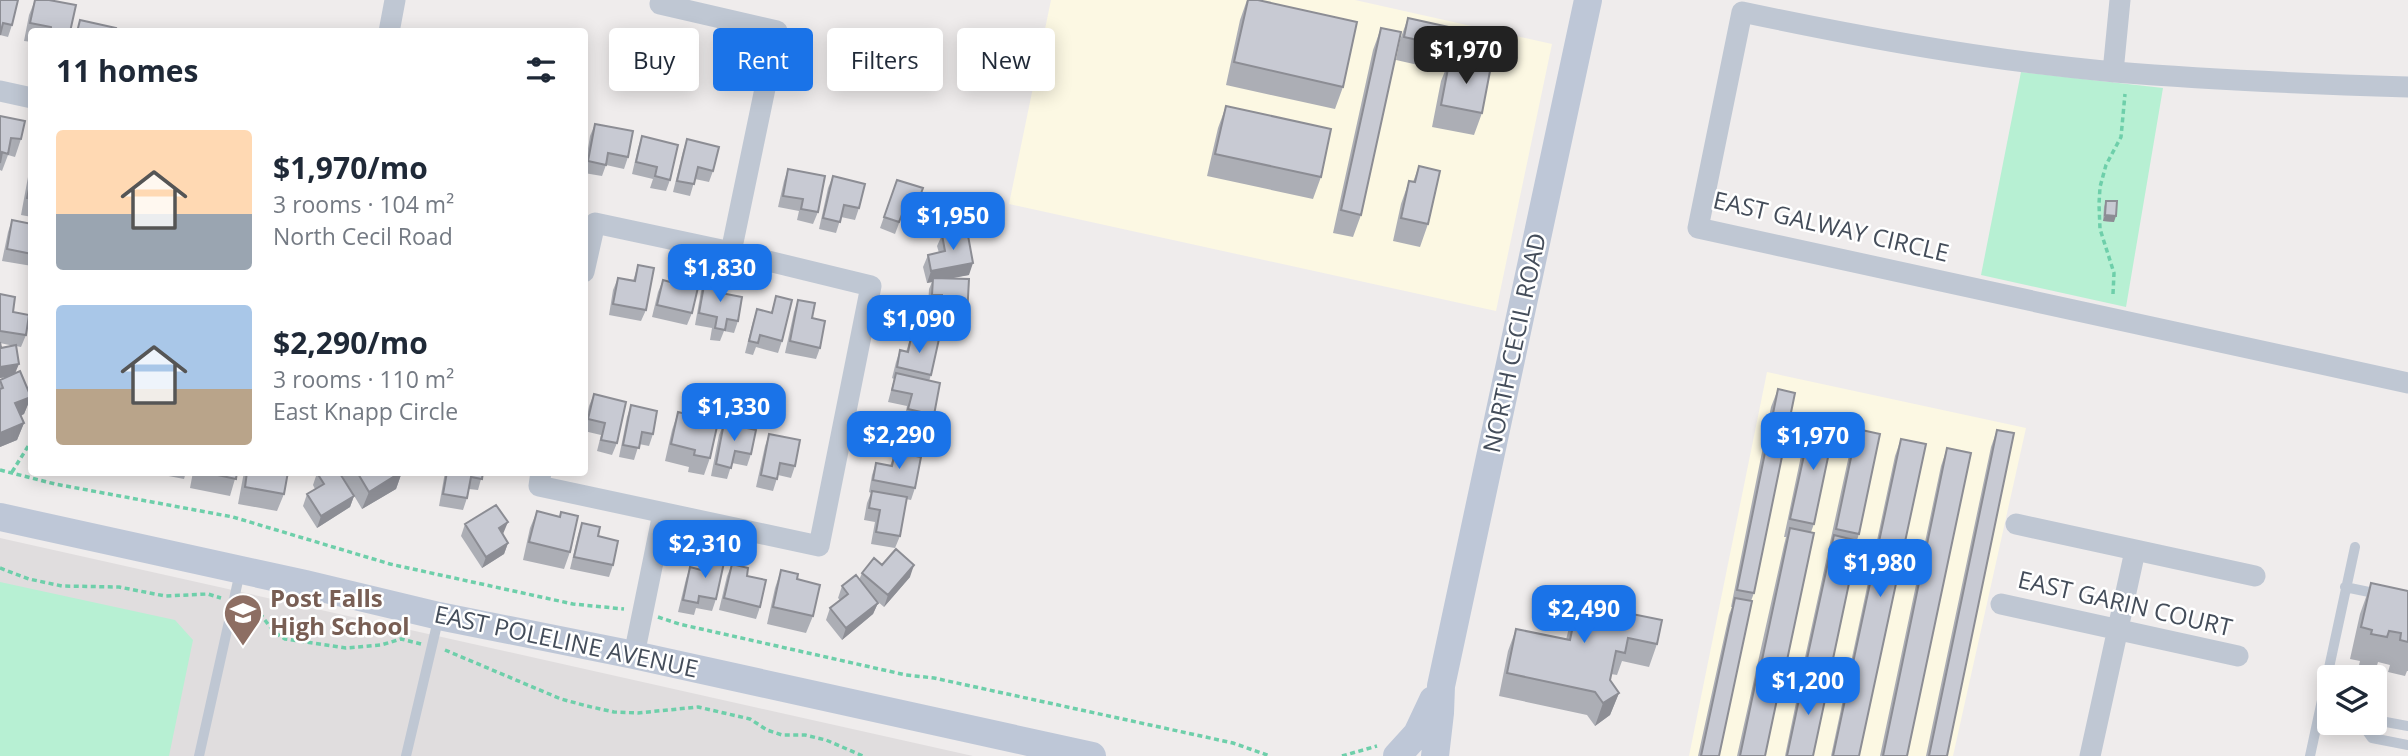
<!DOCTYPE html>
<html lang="en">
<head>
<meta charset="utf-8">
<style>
	:root { --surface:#fff; --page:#f2f2f3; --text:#1f2937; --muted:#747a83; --accent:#1a73e8 }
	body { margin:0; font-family:"Open Sans",sans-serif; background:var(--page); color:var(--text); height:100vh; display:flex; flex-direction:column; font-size:26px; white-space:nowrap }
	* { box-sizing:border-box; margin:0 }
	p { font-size:23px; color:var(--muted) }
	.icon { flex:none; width:38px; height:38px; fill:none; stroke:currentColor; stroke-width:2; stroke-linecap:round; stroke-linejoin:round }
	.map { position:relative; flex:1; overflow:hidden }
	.sheet { position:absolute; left:28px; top:28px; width:560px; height:448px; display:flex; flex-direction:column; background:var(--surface); border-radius:7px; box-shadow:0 4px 18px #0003 }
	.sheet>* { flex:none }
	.banner { position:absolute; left:609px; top:28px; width:665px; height:63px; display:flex; gap:14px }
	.controls { position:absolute; left:2317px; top:665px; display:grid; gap:14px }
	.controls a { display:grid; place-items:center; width:70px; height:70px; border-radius:7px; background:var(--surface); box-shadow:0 4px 18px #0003; font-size:35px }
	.price { position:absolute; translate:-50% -60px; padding:0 16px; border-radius:14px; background:var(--accent); color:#fff; font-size:23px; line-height:46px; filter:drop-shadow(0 2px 4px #0008) }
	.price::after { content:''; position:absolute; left:50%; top:42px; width:21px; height:16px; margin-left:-10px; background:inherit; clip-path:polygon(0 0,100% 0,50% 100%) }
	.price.current { background:#222; color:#fff }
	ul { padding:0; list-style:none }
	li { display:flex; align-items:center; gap:21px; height:175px; padding:0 28px }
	li span { display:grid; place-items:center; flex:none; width:196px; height:140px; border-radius:7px; color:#555 }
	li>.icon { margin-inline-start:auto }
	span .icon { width:84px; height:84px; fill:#fffc; stroke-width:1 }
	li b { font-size:30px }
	h2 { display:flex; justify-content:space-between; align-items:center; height:84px; padding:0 28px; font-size:30px }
	.pill { padding:0 24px; border-radius:7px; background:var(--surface); box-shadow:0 4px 18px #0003; font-size:24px; line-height:63px }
	.pill.current { background:var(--accent); color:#fff }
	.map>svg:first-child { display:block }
	.commercial { fill:#fcf8e3 }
	.education { fill:#e0ddde }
	.green { fill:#b7f0d3 }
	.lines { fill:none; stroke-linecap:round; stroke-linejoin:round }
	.path { stroke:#6ecfaa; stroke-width:3.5; stroke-dasharray:5 3.5; stroke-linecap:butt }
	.lane { stroke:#bfc7d3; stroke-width:10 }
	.street { stroke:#bfc7d3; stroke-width:21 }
	.secondary { stroke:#bec7d7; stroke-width:28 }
	.wall { fill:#acaeb5; fill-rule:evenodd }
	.shaded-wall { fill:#8c8d94 }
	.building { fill:#c8cad3; stroke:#8c8d94; stroke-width:2 }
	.labels { text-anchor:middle; stroke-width:5; stroke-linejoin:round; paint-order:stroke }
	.street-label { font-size:24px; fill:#444d5a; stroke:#fff }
	.education-label { font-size:24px; font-weight:bold; fill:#785e54; stroke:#fff; text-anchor:start }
</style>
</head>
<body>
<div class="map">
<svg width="2408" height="756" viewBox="0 0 2408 756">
	<rect width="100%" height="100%" fill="#efecec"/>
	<path class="commercial" d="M1051,0H1355L1552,44L1496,311L1009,204Z
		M1767,372L2026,428L1953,756H1689Z"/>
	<path class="education" d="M0,538L973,756H0Z"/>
	<path class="green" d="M2021,72L2163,88L2126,307L1981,275Z
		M0,582L175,620L193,640L169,756H0Z"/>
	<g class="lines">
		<path class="path" d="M2113,294L2114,273L2100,229L2099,204L2100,187L2106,165L2121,137L2125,94
			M0,470L55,484L233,517L390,564L573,604L624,609
			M12,472L32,440
			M0,568L29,579L62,586L119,587L165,596L208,594L221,598
			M246,605L255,607L274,632L285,639L346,648L381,645L401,639L421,644
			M658,617L679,624L906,675L934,678L1233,743L1270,756
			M445,650L561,699L587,706L614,712L638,713L698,707L750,719L767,730L782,735H805L826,740L863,756
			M1342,756L1377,746"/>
		<path class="lane" d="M2345,587L2408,600
			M2375,720L2408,726
			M2362,724L2372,738L2408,745
			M199,756L240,572
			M406,756L439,616
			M2310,756L2355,547"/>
		<path class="street" d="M661,0L660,4L777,31L731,252
			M389,32L395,0
			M2113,72L2120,0
			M2408,87C2310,84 2213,80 2115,72C1990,61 1865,38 1742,12L1698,228L2408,383
			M0,91L32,98
			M541,472L539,486L819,546L871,286L731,252L595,223L584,272
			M2016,524L2255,576
			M2001,604L2238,656
			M634,655L663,513
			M2090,756L2135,551"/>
		<path class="secondary" d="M0,517L305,584L439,616L634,655L1092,756
			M1397,756L1417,734L1433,700
			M1435,756L1440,713L1441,686L1588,0"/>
	</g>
	<path class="wall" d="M0,0L12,25L8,37L0,35Z
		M35,0L70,32H32V42L24,41L29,15Z
		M1247,0L1343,87L1335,109L1226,85L1240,20Z
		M1408,18L1490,56L1487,66L1482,113L1474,135L1432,127L1441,81L1445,71L1396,60L1400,40Z
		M1381,28L1361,215L1353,237L1333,233L1373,50Z
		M1226,106L1321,177L1313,199L1207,176L1218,128Z
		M0,116L21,139L15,157L8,155L2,171L0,170Z
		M595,124L628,157L624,169L606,165L602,176L584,173L590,136Z
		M642,136L670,180L666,191L650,188L653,179L632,174L638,148Z
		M687,139L713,171L709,182L695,179L690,196L673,192L683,151Z
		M1419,166L1428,224L1420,247L1393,241L1401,204L1409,181L1413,182Z
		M32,168V217L21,215L28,177Z
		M788,169L818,212L813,224L797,220L799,211L778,207L784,181Z
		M833,176L859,208L855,220L841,217L836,233L819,229L828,188Z
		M897,180L923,188L911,222L901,218L895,234L880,228Z
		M2106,201L2114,222L2103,221L2104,207Z
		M12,220L32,224V266L2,261L8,232Z
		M942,235L969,275L949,278L967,316L963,327L937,326L938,307H928L929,289L932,282L927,283L923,267L928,255L939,253L937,246Z
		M638,265L646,310L641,321L609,315L613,290L618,278L633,281Z
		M683,275L692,313L687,325L652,317L658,292L663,280L680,285Z
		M705,280L721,293L738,321L734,333L724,331L720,341L710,340L712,328L695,325L701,291Z
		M0,294L13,312L26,335L21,347L16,346L15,373L31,397L24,414L21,416L24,423L17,440L0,447V380L5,377L0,378ZM0,343L14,346L1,348Z
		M776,296L782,341L778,353L756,347L753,355L745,353L753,321L757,309L771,313Z
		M798,300L812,318L820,348L816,359L785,353L794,312Z
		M912,333L931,375L929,381L934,415L929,426L904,421L907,406L888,402L894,379L892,378L896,362L900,350L906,352Z
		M1778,389L1754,593L1751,601L1719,756H1698L1729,615L1732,607H1731L1771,407Z
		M594,394L617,443L612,455L597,451L601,435L584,431L589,406Z
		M631,405L653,434L649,446L639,444L634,460L619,457L627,417Z
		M678,412L710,458L704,475L688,472L689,467L665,461L672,430Z
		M1812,419L1814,524L1811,532L1786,665L1782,676L1765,756H1737L1784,545L1786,537H1784L1805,437Z
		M724,423L751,454L747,466L732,463L727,479L711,476L719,435Z
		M1857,429L1859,534L1857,540L1830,673L1827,681L1813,756H1785L1798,693L1801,686L1799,685L1851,446Z
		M1997,430L1947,756H1926L1991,447Z
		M769,434L795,466L791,478L778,475L773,491L756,487L765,446Z
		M1901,439L1859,756H1831L1895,456Z
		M1947,448L1907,756H1880L1941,466Z
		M895,452L915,488L911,500L906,499L900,536L895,548L871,544L875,522L864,520L867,503L871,493L869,492L872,475L876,463L890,466Z
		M148,472H186L184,479Z
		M193,472H237L230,496L190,488Z
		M244,472H288L284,494L277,511L238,504Z
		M340,472H402L396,489L362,509Z
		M445,472H483L478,490L469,489L467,498L463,510L439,506Z
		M317,473L354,496L350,507L317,528L303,506L307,494L315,489L313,485Z
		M537,511L559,517L561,512L570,552L564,569L523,560L530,528Z
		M582,523L598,536L613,565L609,577L570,569L578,535Z
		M465,524L503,534L508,543L504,554L482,568L461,536Z
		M709,554L716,599L712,611L696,608L694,615L678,612L686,579L690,567L704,571Z
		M732,564L747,576L760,607L756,619L719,610L727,576Z
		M781,570L813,616L806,633L767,624L775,588Z
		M862,573L910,577L884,607L876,600L878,603L873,614L842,640L826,620L830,608L840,600L838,598L842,586L859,580Z
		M2371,583L2408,591V671H2407L2405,676L2388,672L2390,665L2378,662L2376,669L2359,665L2360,661L2350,659L2360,614Z
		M1581,587L1627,613L1657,644L1649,667L1622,661L1617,675L1611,674L1610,680L1619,693L1610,715L1595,726L1587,715L1499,696L1508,651L1516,629L1566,640L1573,610Z"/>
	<path class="shaded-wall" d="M2105,215L2116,216L2114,222L2103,221Z
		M973,263L969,275L933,282V278L932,282L927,283L931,271Z
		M932,295H942L938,307H928Z
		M941,314L967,316L963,327L937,326Z
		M19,364L14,376L0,378V367Z
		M31,397L24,414L9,421L15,403Z
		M24,423L17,440L0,447V433Z
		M401,472H402L396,489L362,509L369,492Z
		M354,496L350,507L317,528L321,516Z
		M508,522L503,534L499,528Z
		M508,543L504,554L482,568L486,557Z
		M914,565L910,577L884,607L888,595Z
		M878,603L873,614L842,640L846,628Z
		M1619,693L1610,715L1595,726L1603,703Z"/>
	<path class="building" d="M0,0H18L12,25L3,23L0,35Z
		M35,0H49L76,5L70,32H51V27L30,23Z
		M1248,0H1258L1357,22L1343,87L1234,62Z
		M1408,18L1494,37L1490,56L1404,37Z
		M80,20L116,28L115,32H77Z
		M1381,28L1401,32L1361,215L1341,210Z
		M1450,58L1491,66L1482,113L1441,105Z
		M1226,106L1331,129L1321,177L1215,154Z
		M0,116L25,121L21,139L11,138L8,154L2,152L0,163Z
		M595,124L633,131L628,157L608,153L606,165L588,161Z
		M642,136L678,145L670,180L655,176L657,167L636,162Z
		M687,139L719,147L713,171L698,167L694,184L677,181Z
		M1419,166L1440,171L1428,224L1401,218L1409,181L1415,182Z
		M788,169L825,176L818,212L801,209L803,199L783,196Z
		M32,176V199L27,198Z
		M833,176L865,184L859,208L844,205L840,222L823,218Z
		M897,180L923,188L915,210L905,207L899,222L884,217Z
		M2106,201H2117L2116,216L2105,215Z
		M12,220L32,224V254L7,249Z
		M967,230L973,263L931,271L928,255L945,251L942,235Z
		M638,265L654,268L646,310L613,304L618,278L635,281Z
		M683,275L700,279L692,313L657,305L663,280L681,285Z
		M933,278L969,279L967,316L941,314L942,295H932Z
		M705,280L723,283L721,293L742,297L738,321L727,319L725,330L715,328L717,317L699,313Z
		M0,294L15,297L13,312L29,315L26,335L0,331Z
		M776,296L792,300L782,341L760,335L758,343L749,341L757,309L772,313Z
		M798,300L815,303L812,318L825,321L820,348L790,341Z
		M912,333L939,339L931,375L897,367L900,350L908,352Z
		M0,342L1,348L16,345L19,364L0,367Z
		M20,371L31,397L15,403L24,423L0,433V389L3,388L0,380Z
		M896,373L940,383L934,415L908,409L912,394L892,390Z
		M1778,389L1795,393L1754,593L1737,590Z
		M594,394L626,402L617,443L601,440L605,423L588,419Z
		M631,405L657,411L653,434L642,432L639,448L623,445Z
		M678,412L718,422L710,458L694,455L695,450L671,444Z
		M1812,419L1835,424L1814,524L1790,519Z
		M724,423L756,430L751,454L735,451L731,468L716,464Z
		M1857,429L1880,434L1859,534L1836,529Z
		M1997,430L2014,433L1947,756H1929Z
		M769,434L800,440L795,466L780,463L777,479L761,475Z
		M1901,439L1926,444L1859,756H1833Z
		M1947,448L1971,453L1907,756H1883Z
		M895,452L921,457L915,488L873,480L876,463L892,466Z
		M204,472H237L236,479Z
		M247,472H288L284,494L245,487Z
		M318,472H339L354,496L321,516L307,494L324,484L317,473Z
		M357,472H401L369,492Z
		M447,472H483L482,479L471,477L467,498L443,494Z
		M872,491L907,497L900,536L876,532L880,510L869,508Z
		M496,505L508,522L499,528L508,543L486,557L465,524Z
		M537,511L560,517L561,512L578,516L570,552L529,542Z
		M582,523L600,527L598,536L618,541L613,565L574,557Z
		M1790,528L1814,533L1786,665L1762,660Z
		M1834,535L1858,541L1830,673L1805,668Z
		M896,549L914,565L888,595L862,573L874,558L882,565Z
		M709,554L725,558L716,599L699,596L698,603L683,600L690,567L705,571Z
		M732,564L748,568L747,576L766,580L760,607L724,598Z
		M781,570L798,574L797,579L820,585L813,616L773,607Z
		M856,575L878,603L846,628L830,608L848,594L842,586Z
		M2371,583L2408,591V642L2400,640L2401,633L2389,631L2387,637L2371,634L2372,630L2361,627Z
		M1581,587L1630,598L1627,613L1662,620L1657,644L1628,638L1625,653L1616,651L1610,680L1619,693L1603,703L1595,692L1507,673L1516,629L1570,640Z
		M1735,598L1752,601L1719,756H1701Z
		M1759,666L1783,671L1765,756H1740Z
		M1804,676L1829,681L1813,756H1787Z"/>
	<defs>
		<g id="school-pin" transform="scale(2.0125)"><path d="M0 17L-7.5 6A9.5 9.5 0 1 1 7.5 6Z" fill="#8d6e63" stroke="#fff"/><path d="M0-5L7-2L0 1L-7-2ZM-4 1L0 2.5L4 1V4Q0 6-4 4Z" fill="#fff"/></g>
	</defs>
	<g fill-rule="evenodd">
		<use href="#school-pin" x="243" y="613"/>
	</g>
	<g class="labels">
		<g class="street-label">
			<text transform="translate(1831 227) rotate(13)" y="8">EAST GALWAY CIRCLE</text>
			<text transform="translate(1515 343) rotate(-78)" y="8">NORTH CECIL ROAD</text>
			<text transform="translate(2125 604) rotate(13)" y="8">EAST GARIN COURT</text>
			<text transform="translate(566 642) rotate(12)" y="8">EAST POLELINE AVENUE</text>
		</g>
		<g class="education-label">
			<text x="270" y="607">Post Falls<tspan x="270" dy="28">High School</tspan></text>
		</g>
	</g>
</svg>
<div class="controls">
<a><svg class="icon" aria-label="layers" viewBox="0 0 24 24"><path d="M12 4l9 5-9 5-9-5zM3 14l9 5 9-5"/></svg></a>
</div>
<b class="price current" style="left:1466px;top:86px">$1,970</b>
<b class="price" style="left:953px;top:252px">$1,950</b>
<b class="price" style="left:720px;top:304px">$1,830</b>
<b class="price" style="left:919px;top:355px">$1,090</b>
<b class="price" style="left:734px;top:443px">$1,330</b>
<b class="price" style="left:899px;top:471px">$2,290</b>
<b class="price" style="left:1813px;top:472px">$1,970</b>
<b class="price" style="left:705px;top:580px">$2,310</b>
<b class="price" style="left:1880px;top:599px">$1,980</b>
<b class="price" style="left:1584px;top:645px">$2,490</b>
<b class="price" style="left:1808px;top:717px">$1,200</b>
<div class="banner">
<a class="pill">Buy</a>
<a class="pill current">Rent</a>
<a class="pill">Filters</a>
<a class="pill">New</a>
</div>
<section class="sheet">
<h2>11 homes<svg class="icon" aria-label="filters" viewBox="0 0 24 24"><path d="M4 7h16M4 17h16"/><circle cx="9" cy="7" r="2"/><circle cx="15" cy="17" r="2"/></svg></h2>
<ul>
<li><span style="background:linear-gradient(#ffd9b3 60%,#9aa5b1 0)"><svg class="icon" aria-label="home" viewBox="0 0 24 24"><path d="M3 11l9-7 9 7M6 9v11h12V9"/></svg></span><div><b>$1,970/mo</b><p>3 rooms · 104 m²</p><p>North Cecil Road</p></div></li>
<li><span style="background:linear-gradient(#a9c7e8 60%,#b9a48a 0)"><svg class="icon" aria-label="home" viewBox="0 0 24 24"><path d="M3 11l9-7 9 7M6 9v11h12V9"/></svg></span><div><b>$2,290/mo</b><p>3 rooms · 110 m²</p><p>East Knapp Circle</p></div></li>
</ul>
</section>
</div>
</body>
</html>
